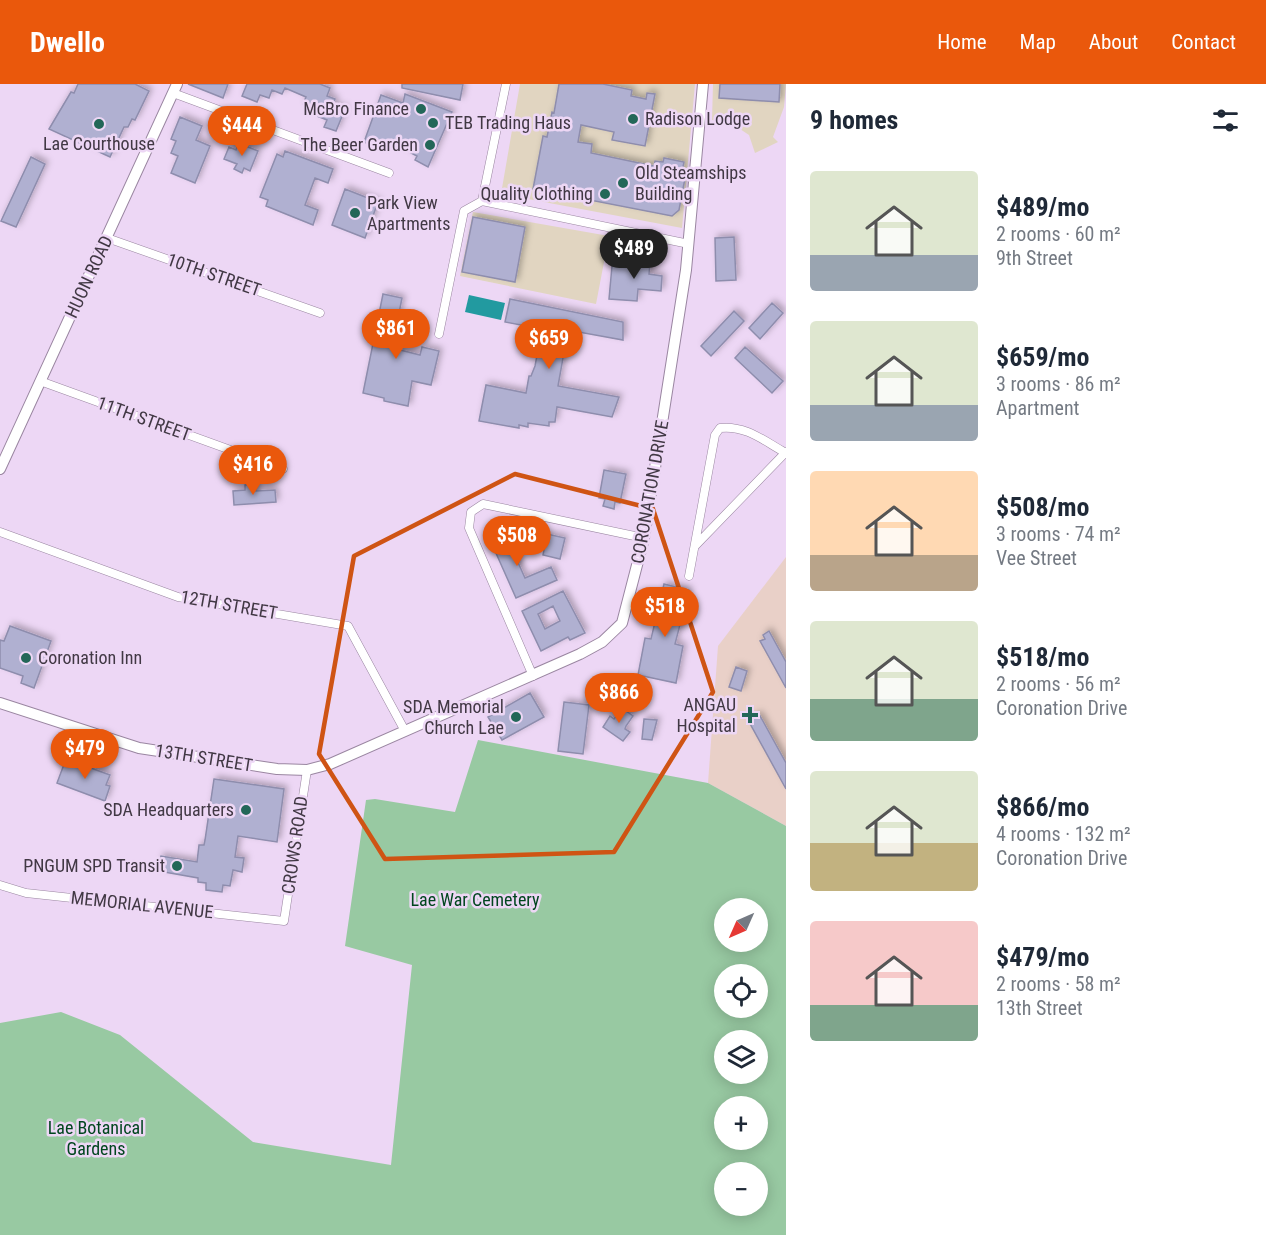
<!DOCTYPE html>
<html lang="en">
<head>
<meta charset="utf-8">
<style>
	:root { --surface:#fff; --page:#f2f2f3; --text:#1f2937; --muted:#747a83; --accent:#ea580c }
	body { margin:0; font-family:"Roboto Condensed",sans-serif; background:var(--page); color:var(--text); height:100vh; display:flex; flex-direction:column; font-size:22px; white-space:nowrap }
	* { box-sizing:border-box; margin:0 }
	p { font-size:20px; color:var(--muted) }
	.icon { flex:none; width:33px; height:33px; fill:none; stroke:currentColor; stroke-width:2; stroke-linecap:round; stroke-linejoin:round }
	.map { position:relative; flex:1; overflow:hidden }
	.details { display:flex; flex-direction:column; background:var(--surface); width:480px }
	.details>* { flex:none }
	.needle { width:39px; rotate:225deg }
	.tools { position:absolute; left:714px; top:814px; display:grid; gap:12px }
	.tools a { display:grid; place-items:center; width:54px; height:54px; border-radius:50%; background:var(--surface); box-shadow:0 3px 15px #0003; font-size:30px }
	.price { position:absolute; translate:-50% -51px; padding:0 14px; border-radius:21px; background:var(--accent); color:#fff; font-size:20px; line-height:39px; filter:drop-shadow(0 2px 3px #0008) }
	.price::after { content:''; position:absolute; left:50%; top:36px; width:18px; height:14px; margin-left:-9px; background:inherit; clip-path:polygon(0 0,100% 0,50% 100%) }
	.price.current { background:#222; color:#fff }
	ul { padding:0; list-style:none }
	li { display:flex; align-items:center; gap:18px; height:150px; padding:0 24px }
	li span { display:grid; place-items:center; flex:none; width:168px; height:120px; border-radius:6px; color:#555 }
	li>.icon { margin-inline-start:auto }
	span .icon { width:72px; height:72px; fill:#fffc; stroke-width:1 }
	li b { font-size:26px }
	h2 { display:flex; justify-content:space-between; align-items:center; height:72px; padding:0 24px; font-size:26px }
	header { display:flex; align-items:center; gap:36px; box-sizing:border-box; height:84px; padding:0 30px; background:var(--accent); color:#fff }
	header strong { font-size:28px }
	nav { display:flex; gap:33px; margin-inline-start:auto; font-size:21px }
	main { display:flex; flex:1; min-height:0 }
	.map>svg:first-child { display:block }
	.commercial { fill:#e1d5c1 }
	.medical { fill:#e9d0c8 }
	.green { fill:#98c9a2; fill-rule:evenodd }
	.water { fill:#229aa0 }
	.building { fill:#b0b0d1; stroke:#8e8dad; stroke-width:1.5; fill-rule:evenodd; filter:url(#shadow) }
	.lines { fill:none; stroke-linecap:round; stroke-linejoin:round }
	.street-casing { stroke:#9a86a1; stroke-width:9 }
	.secondary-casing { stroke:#9a86a1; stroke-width:12 }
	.street { stroke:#fff; stroke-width:8 }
	.secondary { stroke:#fff; stroke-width:10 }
	.marked { fill:none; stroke:#cf5414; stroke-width:4.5; stroke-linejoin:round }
	.poi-dot { fill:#236758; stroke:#edd7f5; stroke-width:2 }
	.labels { text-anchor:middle; stroke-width:5; stroke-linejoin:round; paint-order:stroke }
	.poi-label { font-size:18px; fill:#413844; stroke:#edd7f5; text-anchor:end }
	.street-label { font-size:18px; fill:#413844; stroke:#edd7f5 }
	.park-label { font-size:18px; fill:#00461e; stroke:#edd7f5 }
</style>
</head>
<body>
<header>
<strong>Dwello</strong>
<nav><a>Home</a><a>Map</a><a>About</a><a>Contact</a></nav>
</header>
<main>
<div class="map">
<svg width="786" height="1151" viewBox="0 0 786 1151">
	<defs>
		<filter id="shadow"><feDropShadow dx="3" dy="-3" stdDeviation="3" flood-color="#0004"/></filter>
	</defs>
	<rect width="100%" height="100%" fill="#edd7f5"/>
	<path class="commercial" d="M520,0H695L682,144L501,110Z
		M713,0H786L784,23L773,53L778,58L755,69L749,51L734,41L712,36Z
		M473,128L609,152L596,220L460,192Z"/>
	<path class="medical" d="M786,473V742L708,699L718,562Z"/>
	<path class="green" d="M478,656L708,699L786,742V1151H0V939L61,928L120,951L253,1058L391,1081L412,881L345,862L366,716L375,715L455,728ZM724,825H758V858H724ZM724,891H758V924H724ZM724,957H758V990H724ZM724,1023H758V1056H724ZM724,1089H758V1122H724Z"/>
	<path class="water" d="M469,211L505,219L501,236L465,228Z"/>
	<path class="building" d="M78,0H135L149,7L135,36L132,35L128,43H124L110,73L49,45L71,8L74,9Z
		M188,0H228L223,14Z
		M247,0H320L330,4L327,12L335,15L333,21L345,25L336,47L324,43L327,36L317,32L319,26L303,20L306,13L285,4L282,10L272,6L269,14L260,11L257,18L242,12Z
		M402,0H463L460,16L402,4Z
		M559,0H603L632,6L631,12L646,15L647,9L655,10L645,62L612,56L614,48L581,41L578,58L592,60L591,69L654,82L655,77L663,78L664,74L684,78L682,88L686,89L679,126L672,132L533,105L543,52L547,53L552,28L554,29Z
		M720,0H780L779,18L719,14Z
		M405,10L452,28L428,83L415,76L417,72L388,57L385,66L364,58L381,11L403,19Z
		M180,33L202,42L196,56L210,62L195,99L171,89L178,72L171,69L176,57L171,55Z
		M238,59L258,67L250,87L244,84L242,89L234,85L237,80L224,75L229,63L236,66Z
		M285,67L333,85L328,99L315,94L305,121L318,126L313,141L266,122L268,116L260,113L277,70L283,73Z
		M31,73L45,80L16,143L1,137Z
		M345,105L378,118L365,154L332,141Z
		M473,133L525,143L515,198L462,188Z
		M734,153L736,196L716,197L715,154Z
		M638,168L651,169L649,190L662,192L661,207L638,205L637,217L609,215L612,182L637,184Z
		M383,210L402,214L392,264L420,271L422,263L439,267L431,301L412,297L408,322L384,317V314L363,309Z
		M510,215L623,238V256L568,246L558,302L619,313L612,333L557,323L555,338H549V342L528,339V343L519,341V344L479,337L486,301L526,309L529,292H531L535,282L542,245L505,238Z
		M772,219L783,229L760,255L749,244Z
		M734,227L744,237L711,272L701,262Z
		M745,263L783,297L772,309L735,274Z
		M604,386L626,390L620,419L615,418L614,425L603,422L605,415L599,414Z
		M255,400L256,407L275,406L276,418L234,421L233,407L245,406V401Z
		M502,443L525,494L551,483L557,496L516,514L487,449Z
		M547,450L565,454L560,475L543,471Z
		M664,500L689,506L675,560L683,562L676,599L638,591L645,554L651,555Z
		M563,507L585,549L570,556L568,553L541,567L522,527ZM553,522L560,537L545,545L538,530Z
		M10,542L51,557L34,604L21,599L23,592L0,584V556L4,557Z
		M769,547L786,578V604L760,557L765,555L763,551Z
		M736,583L747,587L741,607L729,603Z
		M530,609L544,633L502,656L488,633Z
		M564,618L589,621L583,670L558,667Z
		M622,624L633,632L626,642L625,645L630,648L623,657L603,643L610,632L614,635Z
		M759,630L786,679V705L748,636Z
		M644,635L657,636L652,656L642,655Z
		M66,675L110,691L106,701L110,702L105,717L57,699Z
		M214,695L284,705L277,758L238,752L235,773L244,774L242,788L233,786L230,802L223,801L222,808L206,806V799L198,798V794L158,787L161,772L197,778L199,761H204L205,756Z"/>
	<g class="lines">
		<g class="street-casing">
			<path id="street" d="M173,9L389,89
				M482,117L689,160
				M107,154L320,229
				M439,250L464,127L482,117L506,0
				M40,297L283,385
				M0,448L178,513L348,542L405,647
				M695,462L786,368
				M689,492L715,351L720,344C746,341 764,357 786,369
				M533,592L469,444L471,428L483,420L644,454
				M0,801L26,809L284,837L307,686"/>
		</g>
		<g class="secondary-casing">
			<path id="secondary" d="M0,385L177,0
				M0,619L139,664L277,685L307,686L330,680L580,570L602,558L622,539L644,454L686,186L703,0"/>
		</g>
		<use href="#street" class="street"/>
		<use href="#secondary" class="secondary"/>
	</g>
	<path class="marked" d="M515,390L653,425L713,608L614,768L385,775L319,670L354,472Z"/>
	<g class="poi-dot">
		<circle cx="421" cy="25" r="6"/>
		<circle cx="633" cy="35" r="6"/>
		<circle cx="433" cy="39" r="6"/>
		<circle cx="99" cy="40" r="6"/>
		<circle cx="430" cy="61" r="6"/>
		<circle cx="623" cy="99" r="6"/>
		<circle cx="605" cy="110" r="6"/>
		<circle cx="355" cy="129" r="6"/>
		<circle cx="26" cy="574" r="6"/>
		<path d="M747 622h6v6h6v6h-6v6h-6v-6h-6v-6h6z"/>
		<circle cx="516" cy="633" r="6"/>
		<circle cx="246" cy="726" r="6"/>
		<circle cx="177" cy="782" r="6"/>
	</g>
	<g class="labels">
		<g class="poi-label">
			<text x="409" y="31">McBro Finance</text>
			<text x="645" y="41" text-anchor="start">Radison Lodge</text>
			<text x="445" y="45" text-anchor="start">TEB Trading Haus</text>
			<text x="99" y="66" text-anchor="middle">Lae Courthouse</text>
			<text x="418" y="67">The Beer Garden</text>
			<text x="635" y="95" text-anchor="start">Old Steamships<tspan x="635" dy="21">Building</tspan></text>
			<text x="593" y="116">Quality Clothing</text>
			<text x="367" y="125" text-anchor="start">Park View<tspan x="367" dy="21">Apartments</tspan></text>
			<text x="38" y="580" text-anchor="start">Coronation Inn</text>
			<text x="736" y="627">ANGAU<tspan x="736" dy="21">Hospital</tspan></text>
			<text x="504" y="629">SDA Memorial<tspan x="504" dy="21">Church Lae</tspan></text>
			<text x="234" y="732">SDA Headquarters</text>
			<text x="165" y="788">PNGUM SPD Transit</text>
		</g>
		<g class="street-label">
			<text transform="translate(214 191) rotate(19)" y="6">10TH STREET</text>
			<text transform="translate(89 193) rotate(-65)" y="6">HUON ROAD</text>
			<text transform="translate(144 335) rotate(20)" y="6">11TH STREET</text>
			<text transform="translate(650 408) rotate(-80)" y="6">CORONATION DRIVE</text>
			<text transform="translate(229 521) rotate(10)" y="6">12TH STREET</text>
			<text transform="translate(204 674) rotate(9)" y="6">13TH STREET</text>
			<text transform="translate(295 761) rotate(-82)" y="6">CROWS ROAD</text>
			<text transform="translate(142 821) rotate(6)" y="6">MEMORIAL AVENUE</text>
		</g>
		<g class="park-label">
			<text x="475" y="822">Lae War Cemetery</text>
			<text x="96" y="1050">Lae Botanical<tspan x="96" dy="21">Gardens</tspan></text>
		</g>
	</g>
</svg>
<div class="tools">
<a><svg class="needle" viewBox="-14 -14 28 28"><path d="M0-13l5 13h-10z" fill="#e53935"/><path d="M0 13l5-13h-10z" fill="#747a83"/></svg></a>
<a><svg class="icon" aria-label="locate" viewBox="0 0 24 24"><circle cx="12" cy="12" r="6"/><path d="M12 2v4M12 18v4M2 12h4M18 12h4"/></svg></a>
<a><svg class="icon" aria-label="layers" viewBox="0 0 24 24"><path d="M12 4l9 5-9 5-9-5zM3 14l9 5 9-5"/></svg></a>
<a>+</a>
<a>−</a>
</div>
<b class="price" style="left:242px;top:73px">$444</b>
<b class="price current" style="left:634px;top:196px">$489</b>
<b class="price" style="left:396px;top:276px">$861</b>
<b class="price" style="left:549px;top:286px">$659</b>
<b class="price" style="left:253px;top:412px">$416</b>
<b class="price" style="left:517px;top:483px">$508</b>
<b class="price" style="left:665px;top:554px">$518</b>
<b class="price" style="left:619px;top:640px">$866</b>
<b class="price" style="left:85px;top:696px">$479</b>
</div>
<section class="details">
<h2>9 homes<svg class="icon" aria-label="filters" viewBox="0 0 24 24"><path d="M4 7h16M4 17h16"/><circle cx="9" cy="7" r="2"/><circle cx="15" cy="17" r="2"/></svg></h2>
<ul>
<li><span style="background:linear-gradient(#dfe7d0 70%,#9aa5b1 0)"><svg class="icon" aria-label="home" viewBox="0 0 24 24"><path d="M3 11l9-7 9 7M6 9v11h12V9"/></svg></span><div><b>$489/mo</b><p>2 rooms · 60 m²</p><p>9th Street</p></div></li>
<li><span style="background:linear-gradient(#dfe7d0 70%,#9aa5b1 0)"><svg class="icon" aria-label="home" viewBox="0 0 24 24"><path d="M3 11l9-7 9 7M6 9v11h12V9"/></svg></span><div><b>$659/mo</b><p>3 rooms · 86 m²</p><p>Apartment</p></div></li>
<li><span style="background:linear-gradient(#ffd9b3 70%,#b9a48a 0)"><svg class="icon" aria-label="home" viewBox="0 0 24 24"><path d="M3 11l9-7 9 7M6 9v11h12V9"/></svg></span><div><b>$508/mo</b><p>3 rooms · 74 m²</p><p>Vee Street</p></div></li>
<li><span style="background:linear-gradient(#dfe7d0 65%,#7fa58c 0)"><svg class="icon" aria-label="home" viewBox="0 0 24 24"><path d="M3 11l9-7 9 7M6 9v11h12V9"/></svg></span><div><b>$518/mo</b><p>2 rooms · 56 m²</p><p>Coronation Drive</p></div></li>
<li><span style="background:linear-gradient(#dfe7d0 60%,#c2b280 0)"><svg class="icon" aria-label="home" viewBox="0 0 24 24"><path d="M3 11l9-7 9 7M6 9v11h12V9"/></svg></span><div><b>$866/mo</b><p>4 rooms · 132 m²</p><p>Coronation Drive</p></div></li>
<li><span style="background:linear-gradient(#f6c9c9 70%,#7fa58c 0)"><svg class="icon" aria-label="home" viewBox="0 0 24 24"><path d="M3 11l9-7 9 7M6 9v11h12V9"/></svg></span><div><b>$479/mo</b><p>2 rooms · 58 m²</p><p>13th Street</p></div></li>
</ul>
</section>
</main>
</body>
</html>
